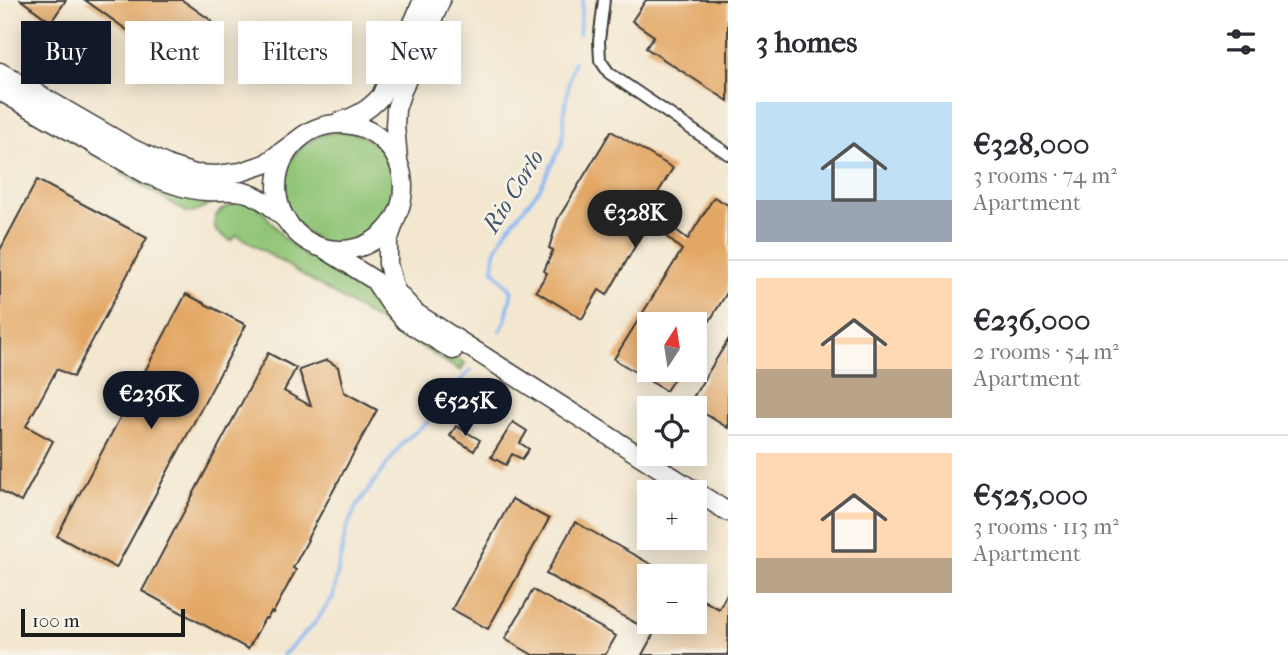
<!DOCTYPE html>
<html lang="en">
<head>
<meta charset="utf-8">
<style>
	:root { --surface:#fff; --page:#f7f7f7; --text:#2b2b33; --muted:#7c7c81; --line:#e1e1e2; --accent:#111827 }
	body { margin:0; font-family:"IM FELL French Canon",serif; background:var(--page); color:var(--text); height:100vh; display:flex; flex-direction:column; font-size:26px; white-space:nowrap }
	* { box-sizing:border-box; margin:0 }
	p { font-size:23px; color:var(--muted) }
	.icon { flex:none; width:38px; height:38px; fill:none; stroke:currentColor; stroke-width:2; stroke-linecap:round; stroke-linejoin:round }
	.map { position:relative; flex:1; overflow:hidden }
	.sheet { display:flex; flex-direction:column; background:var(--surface); width:560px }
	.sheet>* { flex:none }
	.hud { position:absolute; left:21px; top:21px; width:602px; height:63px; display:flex; gap:14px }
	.needle { width:46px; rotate:12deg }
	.buttons { position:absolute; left:637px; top:312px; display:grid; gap:14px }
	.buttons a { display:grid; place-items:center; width:70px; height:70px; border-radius:0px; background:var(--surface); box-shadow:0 4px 18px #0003; font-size:35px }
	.scale { position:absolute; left:21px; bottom:18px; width:164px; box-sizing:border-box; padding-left:7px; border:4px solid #1c1c1c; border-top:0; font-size:19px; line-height:24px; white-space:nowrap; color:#1c1c1c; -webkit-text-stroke:5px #f7f3e8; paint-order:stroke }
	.price { position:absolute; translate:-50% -60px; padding:0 16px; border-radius:24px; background:var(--accent); color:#fff; font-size:23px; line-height:46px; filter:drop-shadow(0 2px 4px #0008) }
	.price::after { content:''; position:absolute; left:50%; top:42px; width:21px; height:16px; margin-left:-10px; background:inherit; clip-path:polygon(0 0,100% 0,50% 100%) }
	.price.on { background:#222; color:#fff }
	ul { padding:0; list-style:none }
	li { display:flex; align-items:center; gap:21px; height:175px; padding:0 28px }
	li+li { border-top:2px solid var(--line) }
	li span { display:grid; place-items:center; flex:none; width:196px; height:140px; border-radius:0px; color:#555 }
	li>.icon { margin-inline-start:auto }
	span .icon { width:84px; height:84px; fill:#fffc; stroke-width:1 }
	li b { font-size:30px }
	h2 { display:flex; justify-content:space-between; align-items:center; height:84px; padding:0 28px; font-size:30px }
	.tag { padding:0 24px; border-radius:0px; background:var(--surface); box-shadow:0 4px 18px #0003; font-size:24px; line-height:63px }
	.tag.on { background:var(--accent); color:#fff }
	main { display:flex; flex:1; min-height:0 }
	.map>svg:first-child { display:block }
	.green { fill:#90c476; stroke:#567049; stroke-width:2 }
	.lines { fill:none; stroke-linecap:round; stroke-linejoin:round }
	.stream { stroke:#88b8f3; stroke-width:3.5 }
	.building { fill:#e3a765 }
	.minor-casing { stroke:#3c3a37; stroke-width:14 }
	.primary-casing { stroke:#3c3a37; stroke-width:21 }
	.trunk-casing { stroke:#3c3a37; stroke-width:21 }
	.minor { stroke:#fff; stroke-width:10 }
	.primary { stroke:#fff; stroke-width:18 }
	.trunk { stroke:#fff; stroke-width:18 }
	.labels { text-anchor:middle; stroke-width:5; stroke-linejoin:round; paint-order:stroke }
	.water-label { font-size:24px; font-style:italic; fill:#425367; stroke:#f7f3e8 }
</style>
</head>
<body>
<main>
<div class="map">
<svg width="728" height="655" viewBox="0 0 728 655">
	<rect width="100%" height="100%" fill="#f7f3e8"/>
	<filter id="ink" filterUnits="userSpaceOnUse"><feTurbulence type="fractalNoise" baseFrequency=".0143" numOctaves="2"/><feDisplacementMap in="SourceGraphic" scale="14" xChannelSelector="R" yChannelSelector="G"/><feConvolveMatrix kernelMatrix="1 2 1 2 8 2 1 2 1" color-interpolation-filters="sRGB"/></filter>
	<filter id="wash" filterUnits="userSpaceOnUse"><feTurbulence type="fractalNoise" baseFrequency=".00686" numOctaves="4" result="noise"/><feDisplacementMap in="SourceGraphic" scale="28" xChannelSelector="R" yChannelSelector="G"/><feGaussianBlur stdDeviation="1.57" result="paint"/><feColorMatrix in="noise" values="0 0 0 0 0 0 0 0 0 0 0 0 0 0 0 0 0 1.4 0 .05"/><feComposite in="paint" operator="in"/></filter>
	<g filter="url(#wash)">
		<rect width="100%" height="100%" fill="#f3e7d0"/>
		<path class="green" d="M284 188a56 56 0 1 1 112 0a56 56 0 1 1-112 0Z
			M123,171L200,199L216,201L193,213H188L121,173Z
			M239,201H246L255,205L264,213L284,238L304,255L340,267L367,284L403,325L465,363L461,371L237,235L231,241L216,231C210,211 224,209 239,201Z"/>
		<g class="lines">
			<path class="stream" d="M579,34L583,0
				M500,331L505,322L512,291L493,269L495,252L505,232L540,188L562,144L565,106L571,72L574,62
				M283,655L315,623L333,597L346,530L356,507L404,441L428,422L447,403L458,384L471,370"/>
		</g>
		<g id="blocks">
			<path class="building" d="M21,0H66L51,22Z
				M85,0H182L212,21L179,67Z
				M646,0H728V101L646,48L654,36L632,21Z
				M611,131L673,168L648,209L688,239L714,197L728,205V291L695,345V324H649V369H680L666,391L614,359L682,250L649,222L607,295L599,290L582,319L536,291L547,273L544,271L553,250L549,248L558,219Z
				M37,180L147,238L73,377L57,369L26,426L53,441L21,502L0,490V250Z
				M186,294L246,325L116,568L57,536Z
				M728,340V428L689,404Z
				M268,353L296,368L284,391L311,406L299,370L327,360L338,367L344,392L377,410L307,539L308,540L293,568L296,570L273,613L271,612L267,619L265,618L248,649L142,591Z
				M513,422L527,431L520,443L529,449L522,459L512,454L506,465L491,457Z
				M456,426L480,440L474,451L450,436Z
				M512,499L549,519L488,629L452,609Z
				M575,522L672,576H649V609L642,621H695V596L719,609L728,592V655H642L654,633L546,574Z
				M533,590L616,636L605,655H533L505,639Z"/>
		</g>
	</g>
	<g filter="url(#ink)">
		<use href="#blocks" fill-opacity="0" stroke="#3c3a37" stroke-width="2"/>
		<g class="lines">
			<g class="minor-casing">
				<path id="minor" d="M604,0L599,41L600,60L609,73L728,154"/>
			</g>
			<g class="primary-casing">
				<path id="primary" d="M0,72L133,149L170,166L195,174L217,175L241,172L265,164L303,136
					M0,91L148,175C167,182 186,190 206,191C221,192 236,188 250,194C264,199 274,209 285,219"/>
			</g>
			<g class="trunk-casing">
				<path id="trunk" d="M337,123C355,117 368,111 381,96L423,0
					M277 187a63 63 0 1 1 126 0a63 63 0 1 1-126 0Z
					M398,159L395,126L396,109L402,91L441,0
					M398,212L388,241V264L395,290L416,313L728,512
					M323,248L374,280L389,302L405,321L453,350"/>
			</g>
			<use href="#minor" class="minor"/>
			<use href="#primary" class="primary"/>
			<use href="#trunk" class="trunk"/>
		</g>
	</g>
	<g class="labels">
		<g class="water-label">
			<text transform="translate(513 191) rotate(-58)" y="8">Rio Corlo</text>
		</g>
	</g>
</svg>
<div class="buttons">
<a><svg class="needle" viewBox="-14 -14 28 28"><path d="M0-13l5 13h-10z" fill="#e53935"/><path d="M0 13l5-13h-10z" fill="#7c7c81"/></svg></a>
<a><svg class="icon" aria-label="locate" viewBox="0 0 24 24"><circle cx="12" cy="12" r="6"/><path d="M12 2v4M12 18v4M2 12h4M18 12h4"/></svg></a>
<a>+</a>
<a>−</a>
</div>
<div class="scale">100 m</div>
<b class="price on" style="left:635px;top:250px">€328K</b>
<b class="price" style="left:151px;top:431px">€236K</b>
<b class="price" style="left:465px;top:438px">€525K</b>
<div class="hud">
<a class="tag on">Buy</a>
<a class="tag">Rent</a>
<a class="tag">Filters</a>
<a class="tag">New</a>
</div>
</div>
<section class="sheet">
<h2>3 homes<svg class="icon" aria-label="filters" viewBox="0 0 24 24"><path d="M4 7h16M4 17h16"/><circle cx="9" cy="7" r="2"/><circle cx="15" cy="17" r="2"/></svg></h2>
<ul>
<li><span style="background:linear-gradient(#bfe0f5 70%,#9aa5b1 0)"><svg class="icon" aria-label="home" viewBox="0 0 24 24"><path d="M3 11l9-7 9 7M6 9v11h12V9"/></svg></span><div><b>€328,000</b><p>3 rooms · 74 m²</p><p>Apartment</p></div></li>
<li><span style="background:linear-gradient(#ffd9b3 65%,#b9a48a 0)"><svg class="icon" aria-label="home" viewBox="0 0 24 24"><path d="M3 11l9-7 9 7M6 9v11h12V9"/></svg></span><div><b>€236,000</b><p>2 rooms · 54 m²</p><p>Apartment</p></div></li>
<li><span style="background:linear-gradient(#ffd9b3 75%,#b9a48a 0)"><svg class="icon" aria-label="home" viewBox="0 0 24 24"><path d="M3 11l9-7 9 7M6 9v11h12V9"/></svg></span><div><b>€525,000</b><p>3 rooms · 113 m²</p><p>Apartment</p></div></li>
</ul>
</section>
</main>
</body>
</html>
